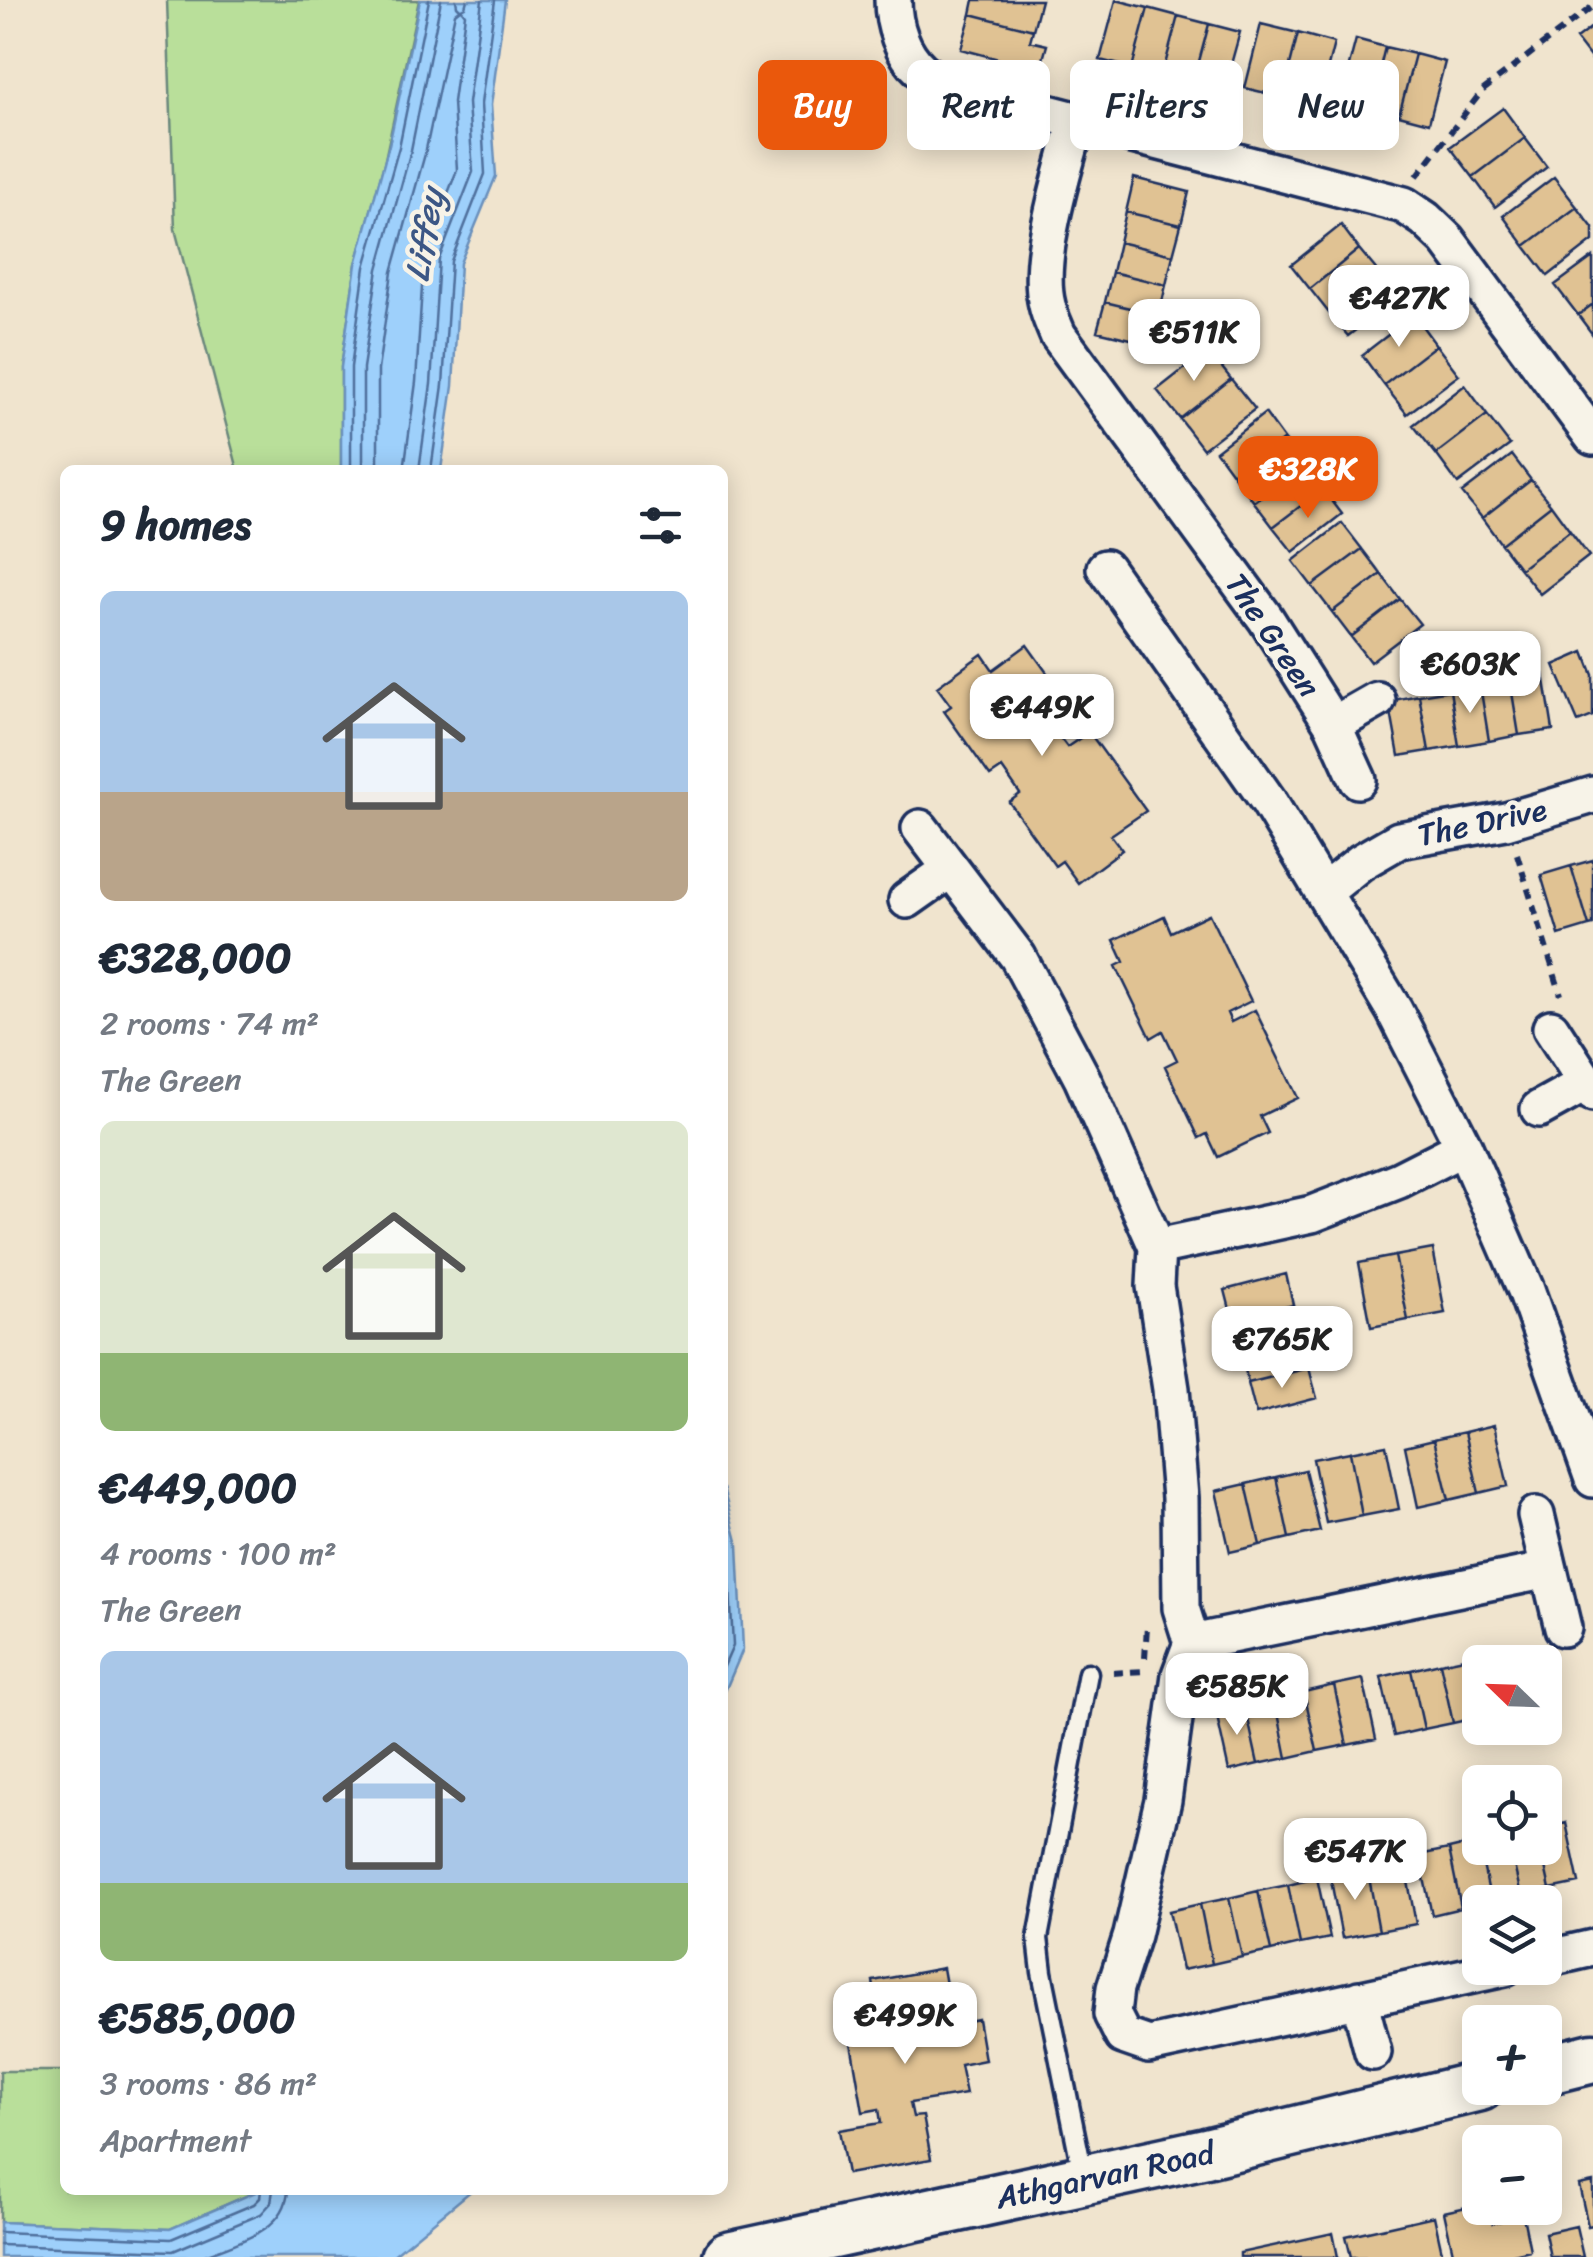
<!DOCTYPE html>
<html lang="en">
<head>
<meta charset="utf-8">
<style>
	:root { --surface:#fff; --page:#f2f2f3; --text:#1f2937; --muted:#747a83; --accent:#ea580c }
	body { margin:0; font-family:Sriracha,sans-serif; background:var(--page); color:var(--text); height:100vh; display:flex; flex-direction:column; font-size:38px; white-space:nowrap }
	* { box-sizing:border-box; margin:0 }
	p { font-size:32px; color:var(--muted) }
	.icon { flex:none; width:55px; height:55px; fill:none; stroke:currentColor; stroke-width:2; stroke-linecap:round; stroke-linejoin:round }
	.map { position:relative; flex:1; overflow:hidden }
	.side { position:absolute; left:60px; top:465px; width:668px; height:1730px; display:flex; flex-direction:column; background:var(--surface); border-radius:15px; box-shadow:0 5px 25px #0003 }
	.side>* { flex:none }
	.guide { position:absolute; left:758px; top:60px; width:685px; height:90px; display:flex; gap:20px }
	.needle { width:65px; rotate:293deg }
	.tools { position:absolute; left:1462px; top:1645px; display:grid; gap:20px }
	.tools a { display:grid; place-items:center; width:100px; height:100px; border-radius:15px; background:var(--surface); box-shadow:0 5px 25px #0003; font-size:50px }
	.price { position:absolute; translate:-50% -85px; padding:0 22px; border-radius:20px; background:#fff; color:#222; font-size:32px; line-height:65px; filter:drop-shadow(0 2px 5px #0008) }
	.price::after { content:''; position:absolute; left:50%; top:60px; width:30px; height:22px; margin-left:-15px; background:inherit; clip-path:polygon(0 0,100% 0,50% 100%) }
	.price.active { background:var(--accent); color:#fff }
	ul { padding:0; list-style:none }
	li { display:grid; align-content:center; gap:20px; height:530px; padding:0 40px }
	li span { display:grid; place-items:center; height:310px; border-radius:15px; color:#555 }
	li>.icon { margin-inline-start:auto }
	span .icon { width:180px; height:180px; fill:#fffc; stroke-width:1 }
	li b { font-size:42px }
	h2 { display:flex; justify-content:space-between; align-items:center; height:120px; padding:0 40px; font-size:42px }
	.chip { padding:0 35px; border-radius:15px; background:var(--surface); box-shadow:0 5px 25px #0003; font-size:35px; line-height:90px }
	.chip.active { background:var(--accent); color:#fff }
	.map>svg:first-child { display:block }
	.green { fill:#b9df9a; stroke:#6a877c; stroke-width:2.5 }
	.water { fill:#9ed0fb; stroke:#6a90bc; stroke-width:2.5 }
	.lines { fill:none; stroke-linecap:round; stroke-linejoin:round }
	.shore { stroke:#4f6f9d; stroke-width:2.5 }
	.building { fill:#e0c293; stroke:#1b2f5e; stroke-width:2.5 }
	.lane-casing { stroke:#1b2f5e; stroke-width:25 }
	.street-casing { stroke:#1b2f5e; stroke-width:42 }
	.secondary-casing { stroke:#1b2f5e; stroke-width:55 }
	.path { stroke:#1b2f5e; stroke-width:6; stroke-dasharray:10 8; stroke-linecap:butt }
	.lane { stroke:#f7f3e8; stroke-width:18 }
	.street { stroke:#f7f3e8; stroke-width:35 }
	.secondary { stroke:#f7f3e8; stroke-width:48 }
	.labels { text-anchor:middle; stroke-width:9; stroke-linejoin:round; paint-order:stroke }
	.street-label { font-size:32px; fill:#1b2f5e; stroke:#f7f3e8 }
	.water-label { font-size:35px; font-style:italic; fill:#3c5785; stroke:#f7f3e8 }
</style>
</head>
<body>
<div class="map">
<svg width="1593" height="2257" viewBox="0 0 1593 2257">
	<rect width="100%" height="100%" fill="#f0e4ce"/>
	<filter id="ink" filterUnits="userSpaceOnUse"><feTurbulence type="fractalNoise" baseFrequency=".01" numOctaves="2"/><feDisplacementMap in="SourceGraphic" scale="20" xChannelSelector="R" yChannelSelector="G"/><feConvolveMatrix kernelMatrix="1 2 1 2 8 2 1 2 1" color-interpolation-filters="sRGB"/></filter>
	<g filter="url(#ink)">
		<path class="green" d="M167,0H419L384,164L356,264L341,367V470H238L175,229Z
			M0,2071H65V2190H260L170,2229L0,2222Z"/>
		<path class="water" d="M420,0H505L491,105L496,176L460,263L453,386L441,470H341V367L356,264L389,145Z
			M723,1488L738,1545L743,1649L723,1696Z
			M260,2190H472L391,2257H0V2222L170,2229Z"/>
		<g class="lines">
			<path class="shore" d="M351,470V367L365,267L399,147L429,0
				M363,470V368L378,269L411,150L441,0
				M378,470V370L392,272L425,154L455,13L460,9L457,6L456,0
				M404,470L416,382L424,255L457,170L453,102L465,14L461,9L465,7L467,0
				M419,470L431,384L439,259L473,172L468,103L482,0
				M431,470L443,385L451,261L485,174L481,104L495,0
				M722,1526L728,1548L733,1646L722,1671
				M0,2232L171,2239L254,2204L260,2198L261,2190
				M0,2245L173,2251L261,2214L271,2203L273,2190
				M200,2257C233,2243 286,2233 288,2190"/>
		</g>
		<path class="building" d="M974,0H1041L1033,30L971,14Z
			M1116,0L1148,8L1132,68L1100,60Z
			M1148,8L1178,16L1162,76L1132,68Z
			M971,14L1033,30L1030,41L1047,45L1040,70L961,49Z
			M1178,16L1209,24L1193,84L1162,76Z
			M1209,24L1240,32L1223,93L1193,84Z
			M1261,24L1298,33L1282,97L1245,88Z
			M1593,26V61L1576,39Z
			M1298,33L1334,43L1318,106L1282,97Z
			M1356,39L1385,47L1370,108L1340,100Z
			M1385,47L1415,54L1399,115L1370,108Z
			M1415,54L1445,62L1429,123L1399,115Z
			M1503,108L1525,138L1473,177L1450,147Z
			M1525,138L1547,167L1495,207L1473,177Z
			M1554,177L1577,207L1525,246L1503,216Z
			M1134,178L1189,192L1181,225L1126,212Z
			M1577,207L1593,228V241L1548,276L1525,246Z
			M1126,212L1181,225L1173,255L1119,242Z
			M1341,225L1359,249L1310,289L1291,265Z
			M1119,242L1173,255L1166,285L1112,272Z
			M1359,249L1379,273L1329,313L1310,289Z
			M1593,257V304L1578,315L1555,285Z
			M1112,272L1166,285L1159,315L1105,302Z
			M1379,273L1398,297L1348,336L1329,313Z
			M1105,302L1159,315L1152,344L1097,331Z
			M1593,304V335L1578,315Z
			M1414,315L1436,345L1384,385L1362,355Z
			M1436,345L1459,375L1407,414L1384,385Z
			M1208,350L1231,379L1180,419L1157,390Z
			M1231,379L1255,409L1203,449L1180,419Z
			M1465,385L1487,415L1436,454L1413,425Z
			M1265,413L1284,439L1235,477L1216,451Z
			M1487,415L1510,445L1458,484L1436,454Z
			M1284,439L1304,464L1254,502L1235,477Z
			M1512,455L1531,480L1482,518L1462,493Z
			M1304,464L1323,489L1273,527L1254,502Z
			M1531,480L1551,505L1501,544L1482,518Z
			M1323,489L1342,514L1293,552L1273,527Z
			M1551,505L1570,531L1520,569L1501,544Z
			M1342,523L1362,549L1312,586L1293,561Z
			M1570,531L1589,556L1540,594L1520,569Z
			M1362,549L1381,574L1332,612L1312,586Z
			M1381,574L1400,599L1351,637L1332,612Z
			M1400,599L1420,624L1370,662L1351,637Z
			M1027,645L1083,723L1061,739L1067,747L1089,732L1146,811L1111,835L1122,850L1078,883L1062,861L1055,866L1009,802L1020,794L1002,768L990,776L944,711L951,706L937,687L982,654L993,670Z
			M1584,652L1593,675V716L1578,722L1554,665Z
			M1544,674L1553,730L1519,735L1510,680Z
			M1510,680L1519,735L1489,741L1480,685Z
			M1480,685L1489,741L1459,746L1450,690Z
			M1450,690L1459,746L1429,751L1419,695Z
			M1419,695L1429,751L1399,756L1389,701Z
			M1593,860V925L1589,926L1571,866Z
			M1571,866L1589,926L1559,935L1541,875Z
			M1209,914L1251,1001L1227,1013L1231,1022L1255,1010L1298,1098L1260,1116L1268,1133L1218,1157L1207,1134L1199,1138L1165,1066L1177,1060L1163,1031L1151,1038L1116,966L1124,962L1114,940L1164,916L1171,932Z
			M1433,1249L1445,1313L1408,1320L1395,1256Z
			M1395,1256L1408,1320L1371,1327L1359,1263Z
			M1286,1274L1293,1305L1233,1321L1225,1290Z
			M1293,1305L1301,1337L1241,1351L1233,1321Z
			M1301,1337L1309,1368L1248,1383L1241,1351Z
			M1309,1368L1317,1398L1256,1414L1248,1383Z
			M1494,1425L1508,1486L1479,1493L1465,1432Z
			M1465,1432L1479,1493L1449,1500L1434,1439Z
			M1434,1439L1449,1500L1418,1507L1405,1446Z
			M1386,1445L1399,1509L1362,1516L1350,1452Z
			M1350,1452L1362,1516L1326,1523L1313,1459Z
			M1305,1470L1320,1531L1289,1538L1276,1477Z
			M1276,1477L1289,1538L1260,1545L1246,1484Z
			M1246,1484L1260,1545L1230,1552L1216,1491Z
			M1529,1644L1533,1662H1502L1499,1650Z
			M1499,1650L1502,1662H1480V1706L1469,1657Z
			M1469,1657L1480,1706V1717L1453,1723L1440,1663Z
			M1440,1663L1453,1723L1424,1729L1411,1670Z
			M1411,1670L1424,1729L1394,1736L1381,1677Z
			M1363,1679L1376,1739L1347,1745L1334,1685Z
			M1334,1685L1347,1745L1317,1751L1304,1692Z
			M1304,1692L1317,1751L1287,1758L1275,1698Z
			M1275,1698L1287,1758L1258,1764L1245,1705Z
			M1245,1705L1258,1764L1229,1771L1216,1712Z
			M1566,1823L1579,1883L1550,1889L1541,1848H1545V1828Z
			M1478,1842H1480V1848H1510L1521,1895L1491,1902Z
			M1478,1842L1491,1902H1480L1461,1908L1449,1849Z
			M1510,1848H1541L1550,1889L1521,1895Z
			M1449,1849L1461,1908L1432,1915L1419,1855Z
			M1404,1860L1416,1924L1379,1931L1367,1867Z
			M1367,1867L1379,1931L1342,1938L1330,1875Z
			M1317,1878L1330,1938L1300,1944L1288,1885Z
			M1288,1885L1300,1944L1271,1951L1258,1891Z
			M1258,1891L1271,1951L1242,1957L1229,1898Z
			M1229,1898L1242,1957L1212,1964L1200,1904Z
			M1200,1904L1212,1964L1182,1970L1169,1911Z
			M943,1968L953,2024L978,2019L985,2060L960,2065L966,2094L910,2103L913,2117L923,2116L931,2159L847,2174L839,2130L881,2123L879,2109L863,2112L846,2014L877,2008L873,1981Z
			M1593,2182V2225L1588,2226L1579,2185Z
			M1480,2204V2208H1489L1492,2223L1523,2216L1530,2250L1501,2257H1454L1444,2212Z
			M1434,2216L1443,2257H1351L1346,2236Z
			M1576,2226L1583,2257H1550L1545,2233Z
			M1333,2233L1338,2257H1240V2253Z"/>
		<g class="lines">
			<g class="lane-casing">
				<path id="lane" d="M1084,2179L1042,1972L1038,1938L1088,1673"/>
			</g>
			<g class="street-casing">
				<path id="street" d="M893,0C893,25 902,53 921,70C929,77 941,82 951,88L1404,205L1425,219L1447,240L1593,437
					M1077,121C1064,169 1035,258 1047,305C1049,315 1054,325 1058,335L1266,619L1333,725L1358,780
					M1105,568L1269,802L1394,1010L1464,1147L1526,1290L1593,1479
					M1333,725L1377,700
					M920,828L1018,957L1082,1078L1157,1247L1155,1286L1171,1389L1180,1498L1181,1608L1192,1643L1180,1675L1163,1800L1132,1935L1115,1988L1112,2014L1123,2036L1149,2045L1505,1968
					M1325,891L1361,862L1399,840L1506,821L1593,795
					M907,900L951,869
					M1551,1028L1593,1093
					M1539,1109L1586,1083
					M1157,1247L1312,1214L1399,1180L1464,1147
					M1536,1515L1563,1628
					M1192,1643L1548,1570
					M1545,1959L1593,1948
					M1359,1999L1373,2052"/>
			</g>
			<g class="secondary-casing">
				<path id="secondary" d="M1545,2070L1593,2058
					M728,2257L1206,2153L1480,2086"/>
			</g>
			<path class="path" d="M1417,176L1482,91L1593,6
				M1517,854L1561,995
				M1145,1658L1147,1626
				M1113,1673L1144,1671"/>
			<use href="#lane" class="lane"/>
			<use href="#street" class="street"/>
			<use href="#secondary" class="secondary"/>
		</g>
	</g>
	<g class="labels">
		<g class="street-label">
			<text transform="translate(1273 635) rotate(56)" y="11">The Green</text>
			<text transform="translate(1482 822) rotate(-12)" y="11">The Drive</text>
			<text transform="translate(1105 2175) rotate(-12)" y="11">Athgarvan Road</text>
		</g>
		<g class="water-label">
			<text transform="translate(424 235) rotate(-80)" y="12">Liffey</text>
		</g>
	</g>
</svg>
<div class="tools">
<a><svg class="needle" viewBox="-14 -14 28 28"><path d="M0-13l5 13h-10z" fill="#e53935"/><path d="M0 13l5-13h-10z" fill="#747a83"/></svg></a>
<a><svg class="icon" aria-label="locate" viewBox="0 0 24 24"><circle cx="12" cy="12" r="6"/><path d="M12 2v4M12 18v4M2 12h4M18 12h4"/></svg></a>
<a><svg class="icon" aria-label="layers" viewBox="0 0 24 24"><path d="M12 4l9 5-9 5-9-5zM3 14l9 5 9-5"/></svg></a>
<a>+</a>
<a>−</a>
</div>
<b class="price" style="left:1399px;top:350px">€427K</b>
<b class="price" style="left:1194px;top:384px">€511K</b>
<b class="price active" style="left:1308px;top:521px">€328K</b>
<b class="price" style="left:1470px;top:716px">€603K</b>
<b class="price" style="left:1042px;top:759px">€449K</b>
<b class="price" style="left:1282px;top:1391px">€765K</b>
<b class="price" style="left:1237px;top:1738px">€585K</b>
<b class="price" style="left:1355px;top:1903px">€547K</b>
<b class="price" style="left:905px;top:2067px">€499K</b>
<div class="guide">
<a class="chip active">Buy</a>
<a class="chip">Rent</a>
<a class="chip">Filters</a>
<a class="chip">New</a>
</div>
<section class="side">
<h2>9 homes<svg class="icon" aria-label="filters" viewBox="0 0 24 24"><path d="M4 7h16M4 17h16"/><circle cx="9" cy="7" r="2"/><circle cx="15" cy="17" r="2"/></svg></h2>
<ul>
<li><span style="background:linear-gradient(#a9c7e8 65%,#b9a48a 0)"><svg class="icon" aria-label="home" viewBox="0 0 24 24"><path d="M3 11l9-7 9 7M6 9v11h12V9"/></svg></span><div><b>€328,000</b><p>2 rooms · 74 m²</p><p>The Green</p></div></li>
<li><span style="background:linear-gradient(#dfe7d0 75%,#8fb573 0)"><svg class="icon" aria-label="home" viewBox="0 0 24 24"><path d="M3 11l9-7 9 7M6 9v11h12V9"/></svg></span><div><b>€449,000</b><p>4 rooms · 100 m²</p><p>The Green</p></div></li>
<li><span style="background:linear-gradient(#a9c7e8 75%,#8fb573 0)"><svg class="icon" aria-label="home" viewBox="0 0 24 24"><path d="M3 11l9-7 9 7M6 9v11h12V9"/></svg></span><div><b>€585,000</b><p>3 rooms · 86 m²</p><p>Apartment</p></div></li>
</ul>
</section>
</div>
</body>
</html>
